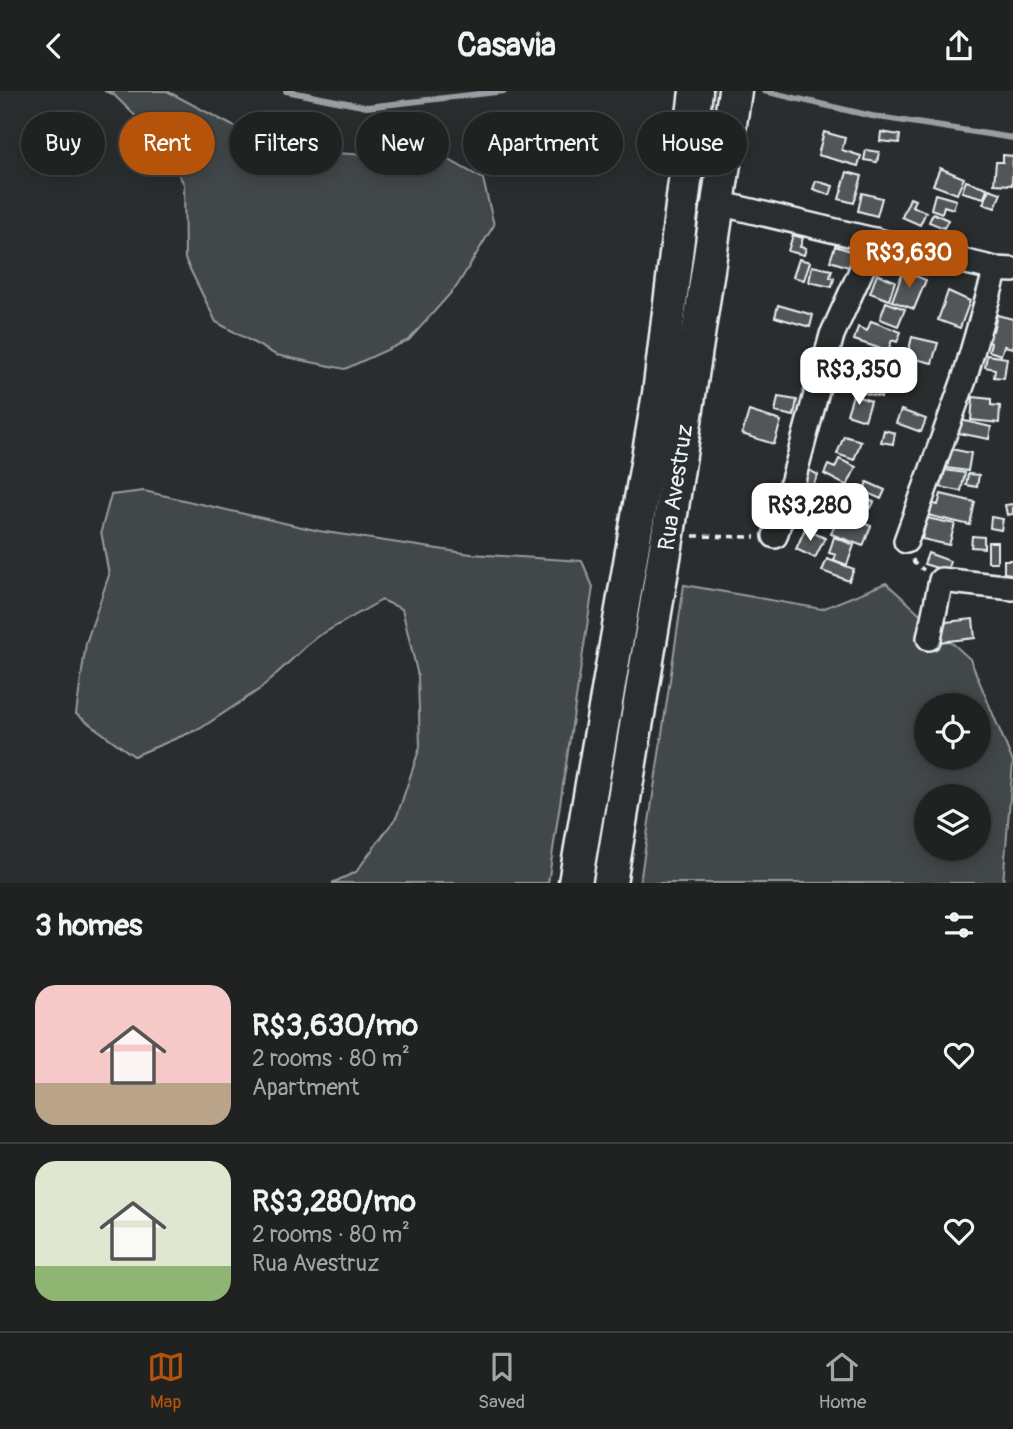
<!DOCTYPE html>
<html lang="en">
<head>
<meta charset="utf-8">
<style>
	:root { --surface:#202222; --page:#2d2f2f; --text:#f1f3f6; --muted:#a2a4a5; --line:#3d3f40; --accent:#b45309 }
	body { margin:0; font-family:Pangolin,sans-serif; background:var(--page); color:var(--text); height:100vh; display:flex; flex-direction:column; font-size:26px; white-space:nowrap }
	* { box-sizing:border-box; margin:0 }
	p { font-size:23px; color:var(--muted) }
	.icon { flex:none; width:38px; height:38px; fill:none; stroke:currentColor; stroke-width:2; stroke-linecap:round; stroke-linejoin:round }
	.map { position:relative; height:792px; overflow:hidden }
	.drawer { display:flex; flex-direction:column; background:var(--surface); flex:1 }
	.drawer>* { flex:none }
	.guide { position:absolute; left:21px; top:21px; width:971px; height:63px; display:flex; gap:14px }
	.buttons { position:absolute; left:914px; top:602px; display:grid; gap:14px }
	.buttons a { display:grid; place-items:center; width:77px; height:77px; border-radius:50%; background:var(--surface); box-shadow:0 4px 18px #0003,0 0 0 2px var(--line); font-size:35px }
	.price { position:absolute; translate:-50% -60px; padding:0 16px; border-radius:14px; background:#fff; color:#222; font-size:23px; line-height:46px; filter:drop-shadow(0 2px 4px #0008) }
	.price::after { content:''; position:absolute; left:50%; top:42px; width:21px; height:16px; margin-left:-10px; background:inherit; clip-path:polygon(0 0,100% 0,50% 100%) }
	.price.current { background:var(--accent); color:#fff }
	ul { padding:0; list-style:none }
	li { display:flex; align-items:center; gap:21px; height:175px; padding:0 35px }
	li+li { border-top:2px solid var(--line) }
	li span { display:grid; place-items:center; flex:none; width:196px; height:140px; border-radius:21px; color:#555 }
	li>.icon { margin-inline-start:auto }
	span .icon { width:84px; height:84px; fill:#fffc; stroke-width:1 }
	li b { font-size:30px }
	h2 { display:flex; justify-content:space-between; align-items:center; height:84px; padding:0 35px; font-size:30px }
	.tag { padding:0 24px; border-radius:32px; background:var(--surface); box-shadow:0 4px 18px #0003,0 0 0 2px var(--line); font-size:24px; line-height:63px }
	.tag.current { background:var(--accent); color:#fff }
	header { display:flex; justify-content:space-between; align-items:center; height:91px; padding:0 35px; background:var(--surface); font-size:32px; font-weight:800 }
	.tabs { display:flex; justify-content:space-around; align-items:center; height:98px; border-top:2px solid var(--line); background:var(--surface); font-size:19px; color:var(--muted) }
	.tabs a { display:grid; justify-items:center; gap:4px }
	.tabs .current { color:var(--accent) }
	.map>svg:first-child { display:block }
	.green { fill:#424648; stroke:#959ca0; stroke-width:2; fill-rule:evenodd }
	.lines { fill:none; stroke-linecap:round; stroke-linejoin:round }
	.stream { stroke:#989fa3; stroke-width:6 }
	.building { fill:#535759; stroke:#e8f1f8; stroke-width:2 }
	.minor-casing { stroke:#e8f1f8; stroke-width:28 }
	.secondary-casing { stroke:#e8f1f8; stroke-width:37 }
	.path { stroke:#e8f1f8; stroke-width:3.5; stroke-dasharray:7 5; stroke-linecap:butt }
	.minor { stroke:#2a2d2e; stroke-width:23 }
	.secondary { stroke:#2a2d2e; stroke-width:32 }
	.labels { text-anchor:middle; stroke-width:5; stroke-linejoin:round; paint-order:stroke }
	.street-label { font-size:23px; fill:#e8f1f8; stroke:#2a2d2e }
</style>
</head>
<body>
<header><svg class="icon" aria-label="back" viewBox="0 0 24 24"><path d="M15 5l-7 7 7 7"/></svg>Casavia<svg class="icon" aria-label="share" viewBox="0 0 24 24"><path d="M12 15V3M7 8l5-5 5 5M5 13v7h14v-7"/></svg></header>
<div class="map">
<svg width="1013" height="792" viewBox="0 0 1013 792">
	<rect width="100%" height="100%" fill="#2a2d2e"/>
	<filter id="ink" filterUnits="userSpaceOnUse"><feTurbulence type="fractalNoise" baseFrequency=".0143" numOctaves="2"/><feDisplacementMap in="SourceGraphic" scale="14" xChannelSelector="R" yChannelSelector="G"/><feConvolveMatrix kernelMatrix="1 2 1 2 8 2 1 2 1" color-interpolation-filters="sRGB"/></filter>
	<g filter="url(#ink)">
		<path class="green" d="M104,0H167L233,35L302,60L449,69L483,88L494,134L457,195L409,249L345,278L276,264L216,231L185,168L184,93L159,48L113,3Z
			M144,400L319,440L471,463L582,470L593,496L548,792H332L356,781L397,725L420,656L418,585L402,518L382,509L315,547L260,598L201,637L134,665L76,623L86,552L109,484L101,440L111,404Z
			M886,492L970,568L1013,671L1003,792H640L684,494L822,518ZM926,614H978V667H926ZM926,705H978V758H926Z"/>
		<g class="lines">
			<path class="stream" d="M286,0L367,16L505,0
				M764,0L872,25L1013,47"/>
		</g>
		<path class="building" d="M824,41L845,47L842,59L861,65L858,75L818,64Z
			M881,41L900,44L899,52L880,50Z
			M866,59L879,61L877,71L864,69Z
			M1003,64L1013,65L1012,94L994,93L996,71H1003Z
			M940,77L964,87L957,103L933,94Z
			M847,81L862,85L854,112L839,108Z
			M816,90L833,95L830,104L813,98Z
			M966,90L987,97L984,107L962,101Z
			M989,98L1001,102L995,117L983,113Z
			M862,102L882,107L877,125L858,120Z
			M935,103L956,109L953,118L944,115L942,122L931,118Z
			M910,107L915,109L912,115L926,121L920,134L902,126Z
			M933,122L948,129L944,137L929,131Z
			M793,144L803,147L800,156L806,157L804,164L788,160Z
			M835,155L860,163L855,178L830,170Z
			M799,168L810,171L804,189L793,186Z
			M812,175L832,179L830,186L834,187L832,196L809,191Z
			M903,180L926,189L914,218L892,210Z
			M877,183L895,190L889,209L870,202Z
			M948,200L970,210L960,237L938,229Z
			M886,211L905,218L898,235L880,228Z
			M778,214L813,224L810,236L775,226Z
			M997,224L1013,228V257L1004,255L1001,264L989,260L991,252L982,249L985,238L993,240Z
			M871,230L901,241L897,251L892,249L888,260L854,249L858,236L867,240Z
			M912,246L938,252L932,272L907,266Z
			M874,258L883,261L877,280L867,277Z
			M987,264L1007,267L1004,287L994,286L995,278L985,276Z
			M846,275L886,286L881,306L840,296Z
			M853,304L871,310L865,329L847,323Z
			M778,306L797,309L794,325L775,321Z
			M973,306L991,308V314L1000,315L999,332L971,329Z
			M901,319L926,328L921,341L896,332Z
			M749,320L781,330L774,353L742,343Z
			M961,329L991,336L989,348L958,342Z
			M884,339L895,342L893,353L881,351Z
			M844,345L861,350L854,369L837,363Z
			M951,358L971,362L968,380L947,377Z
			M839,368L856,376L847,395L824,383L828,374L835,377Z
			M809,379L818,384L809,401L800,396Z
			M945,379L965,382L961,400L934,395L936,387L943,388Z
			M968,383L979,384L977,396L966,394Z
			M867,391L885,399L881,408L863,400Z
			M851,401L874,411L871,417L863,414L857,428L842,421Z
			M797,402L814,409L809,422L792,415Z
			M941,403L975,411L970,434L923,423L926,411L938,414Z
			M823,410L838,415L834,426L819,421Z
			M1013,413V423L1007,424L1005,414Z
			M839,423L871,435L863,455L831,443Z
			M991,426L1003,428L1001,439L990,437Z
			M927,427L955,433L949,454L922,448Z
			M805,438L825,447L815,467L796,458Z
			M972,445L984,446V457L971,456Z
			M834,446L854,454L847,474L834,469L836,464L829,462Z
			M988,451H997V471H988Z
			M928,462L950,470L947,480L924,473Z
			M827,468L854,478L849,490L822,480Z
			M1004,469H1013V483L1004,482Z
			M973,528L975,547L939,551L937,532Z"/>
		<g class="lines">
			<g class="minor-casing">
				<path id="minor" d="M718,112L996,178L1013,179
					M775,445L793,389L832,244L875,149
					M906,450L964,289L996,178
					M929,547L941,489L1013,497"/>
			</g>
			<g class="secondary-casing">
				<g id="secondary">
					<path d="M575,792L659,303L696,0"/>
					<path id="s1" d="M610,792L668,443L735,0"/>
				</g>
			</g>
			<path class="path" d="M693,445L755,446
				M913,468L914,472L924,479"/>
			<use href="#minor" class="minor"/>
			<use href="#secondary" class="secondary"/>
		</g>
	</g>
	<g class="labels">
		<g class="street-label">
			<text dy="8" stroke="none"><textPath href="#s1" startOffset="401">Rua Avestruz</textPath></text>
		</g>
	</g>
</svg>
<div class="buttons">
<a><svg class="icon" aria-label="locate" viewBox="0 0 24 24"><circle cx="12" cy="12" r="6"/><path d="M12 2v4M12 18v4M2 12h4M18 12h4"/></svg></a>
<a><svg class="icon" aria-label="layers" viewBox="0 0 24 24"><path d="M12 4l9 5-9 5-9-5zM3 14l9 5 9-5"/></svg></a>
</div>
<b class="price current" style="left:909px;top:199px">R$3,630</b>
<b class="price" style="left:859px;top:316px">R$3,350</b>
<b class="price" style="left:810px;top:452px">R$3,280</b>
<div class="guide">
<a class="tag">Buy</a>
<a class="tag current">Rent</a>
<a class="tag">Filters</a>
<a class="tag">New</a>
<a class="tag">Apartment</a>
<a class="tag">House</a>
</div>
</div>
<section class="drawer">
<h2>3 homes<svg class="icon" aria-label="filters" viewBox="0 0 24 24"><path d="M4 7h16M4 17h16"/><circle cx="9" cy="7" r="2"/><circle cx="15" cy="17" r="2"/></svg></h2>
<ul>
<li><span style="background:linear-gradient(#f6c9c9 70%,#b9a48a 0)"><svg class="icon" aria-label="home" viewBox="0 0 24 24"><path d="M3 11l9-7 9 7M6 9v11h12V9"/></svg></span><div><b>R$3,630/mo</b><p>2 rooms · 80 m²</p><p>Apartment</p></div><svg class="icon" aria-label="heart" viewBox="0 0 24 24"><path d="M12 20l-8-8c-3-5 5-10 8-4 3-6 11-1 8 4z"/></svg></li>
<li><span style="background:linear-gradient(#dfe7d0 75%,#8fb573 0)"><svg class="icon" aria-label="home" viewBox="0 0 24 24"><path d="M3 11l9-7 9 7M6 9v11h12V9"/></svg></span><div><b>R$3,280/mo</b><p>2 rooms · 80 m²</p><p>Rua Avestruz</p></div><svg class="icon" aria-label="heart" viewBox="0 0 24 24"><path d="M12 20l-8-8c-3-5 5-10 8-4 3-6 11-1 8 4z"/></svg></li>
</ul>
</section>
<nav class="tabs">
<a class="current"><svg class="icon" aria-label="map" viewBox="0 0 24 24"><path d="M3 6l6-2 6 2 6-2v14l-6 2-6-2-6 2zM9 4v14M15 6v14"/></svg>Map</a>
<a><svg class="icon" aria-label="saved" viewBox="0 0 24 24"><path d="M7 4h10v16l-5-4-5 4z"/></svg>Saved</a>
<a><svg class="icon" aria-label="home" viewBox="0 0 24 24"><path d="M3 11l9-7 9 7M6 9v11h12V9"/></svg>Home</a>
</nav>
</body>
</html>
